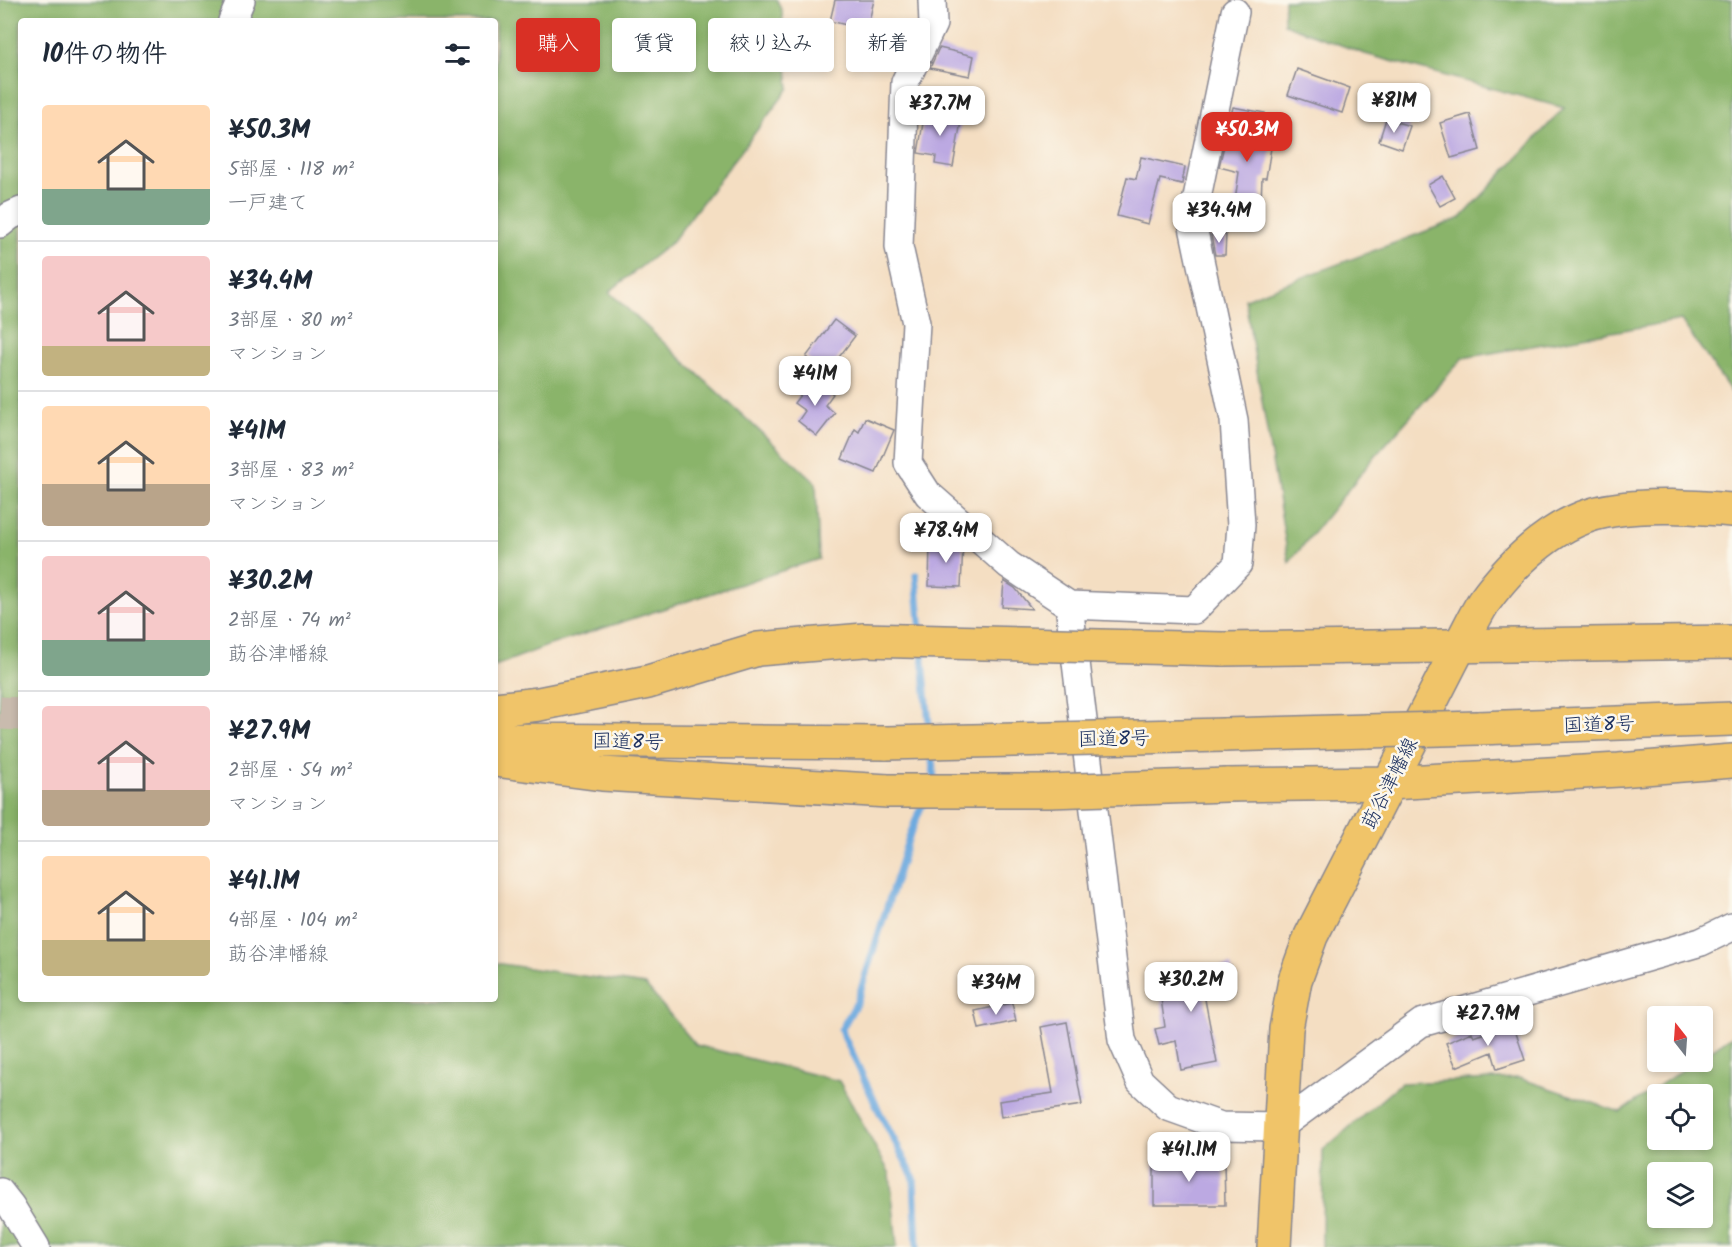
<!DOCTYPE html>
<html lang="ja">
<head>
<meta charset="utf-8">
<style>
	:root { --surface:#fff; --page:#f2f2f3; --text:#1f2937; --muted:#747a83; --line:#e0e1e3; --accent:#d93025 }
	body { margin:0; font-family:Kalam,"Klee One",sans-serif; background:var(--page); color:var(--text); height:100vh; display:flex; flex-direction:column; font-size:22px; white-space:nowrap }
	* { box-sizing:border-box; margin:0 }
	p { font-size:20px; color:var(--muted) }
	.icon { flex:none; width:33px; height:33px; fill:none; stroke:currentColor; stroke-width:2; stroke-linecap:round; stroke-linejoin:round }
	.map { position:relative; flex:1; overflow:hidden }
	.sheet { position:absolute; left:18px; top:18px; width:480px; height:984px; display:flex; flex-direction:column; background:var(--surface); border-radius:6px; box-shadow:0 3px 9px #0003 }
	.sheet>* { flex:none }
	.hud { position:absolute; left:516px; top:18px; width:570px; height:54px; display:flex; gap:12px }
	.needle { width:39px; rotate:343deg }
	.controls { position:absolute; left:1647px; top:1006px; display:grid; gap:12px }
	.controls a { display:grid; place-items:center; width:66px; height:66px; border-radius:6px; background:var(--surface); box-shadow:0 3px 9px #0003; font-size:30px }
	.price { position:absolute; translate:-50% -51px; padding:0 14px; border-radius:12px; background:#fff; color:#222; font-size:20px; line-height:39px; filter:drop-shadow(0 2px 3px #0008) }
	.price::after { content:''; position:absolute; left:50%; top:36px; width:18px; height:14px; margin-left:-9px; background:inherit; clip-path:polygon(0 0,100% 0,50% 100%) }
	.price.active { background:var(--accent); color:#fff }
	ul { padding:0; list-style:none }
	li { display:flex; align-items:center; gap:18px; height:150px; padding:0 24px }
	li+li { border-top:2px solid var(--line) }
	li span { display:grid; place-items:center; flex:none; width:168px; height:120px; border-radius:6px; color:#555 }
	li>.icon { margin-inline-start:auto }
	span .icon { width:72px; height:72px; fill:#fffc; stroke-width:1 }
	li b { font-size:26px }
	h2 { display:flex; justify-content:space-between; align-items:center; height:72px; padding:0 24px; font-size:26px }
	.pill { padding:0 21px; border-radius:6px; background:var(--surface); box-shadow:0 3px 9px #0003; font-size:21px; line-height:54px }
	.pill.active { background:var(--accent); color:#fff }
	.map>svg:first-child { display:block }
	.forest { fill:#8ab46b; stroke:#527264; stroke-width:1.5; fill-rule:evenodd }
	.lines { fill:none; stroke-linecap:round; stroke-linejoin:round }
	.stream { stroke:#6eaadf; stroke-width:7 }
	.building { fill:#bca9e2 }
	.highway-tunnel { stroke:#c9bbae; stroke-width:33; stroke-dasharray:33 16; stroke-linecap:butt }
	.minor-casing { stroke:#888690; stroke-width:30 }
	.major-casing { stroke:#888690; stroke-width:36 }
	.highway-casing { stroke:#888690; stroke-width:36 }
	.minor { stroke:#fff; stroke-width:27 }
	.major { stroke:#f0c469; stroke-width:33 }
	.highway { stroke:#f0c469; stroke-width:33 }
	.highway-bridge-casing { stroke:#888690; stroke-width:36; stroke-linecap:butt }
	.highway-bridge { stroke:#f0c469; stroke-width:33 }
	.labels { text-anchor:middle; stroke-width:5; stroke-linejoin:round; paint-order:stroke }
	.street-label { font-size:20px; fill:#1b2f5e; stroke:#fbf7ec }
</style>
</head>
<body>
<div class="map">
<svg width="1732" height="1247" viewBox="0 0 1732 1247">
	<rect width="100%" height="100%" fill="#fbf7ec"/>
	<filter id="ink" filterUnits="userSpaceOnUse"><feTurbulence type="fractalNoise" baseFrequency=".0167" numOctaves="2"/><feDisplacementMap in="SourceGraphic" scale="12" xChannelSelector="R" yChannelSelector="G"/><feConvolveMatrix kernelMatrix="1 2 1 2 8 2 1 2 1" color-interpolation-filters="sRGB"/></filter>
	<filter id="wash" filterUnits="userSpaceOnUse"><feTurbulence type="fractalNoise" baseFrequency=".008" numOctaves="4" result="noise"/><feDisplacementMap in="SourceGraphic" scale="24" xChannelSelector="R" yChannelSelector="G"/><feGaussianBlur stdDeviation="1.35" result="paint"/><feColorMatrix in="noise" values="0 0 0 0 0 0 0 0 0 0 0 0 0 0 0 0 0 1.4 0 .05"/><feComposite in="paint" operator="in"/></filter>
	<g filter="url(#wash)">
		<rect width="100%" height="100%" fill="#f4dec2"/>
		<path class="forest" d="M0,0H777L782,12L789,88L672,242L609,292L816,483L819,559L547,646L495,666V21H21V999H495V963L645,985L696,1045L839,1081L890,1174L897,1247H0Z
			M1284,0H1732V393L1681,320L1463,358L1376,455L1289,563L1245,299L1461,218L1564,108L1365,54L1284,24Z
			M1732,1036V1247H1322L1323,1150L1401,1083L1519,1078L1620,1112L1694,1062H1702L1703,1056ZM1658,1095H1702V1140H1658ZM1658,1173H1702V1218H1658Z"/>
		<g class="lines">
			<path class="stream" d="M916,575L921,633
				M922,650L930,734
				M931,751L934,779L932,782
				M917,1247L914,1178L879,1111L841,1030L857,1002L909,837L924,800"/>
		</g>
		<g id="blocks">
			<path class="building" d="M835,0H874L867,30L830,21Z
				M939,48L974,56L970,76L930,68Z
				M1297,69L1350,88L1342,113L1288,95Z
				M1233,107L1265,113L1258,139L1272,142L1266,178H1262L1260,225L1232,222L1239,172L1219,167Z
				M925,111L962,116L953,167L935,164L936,156L918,153Z
				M1470,114L1480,150L1451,158L1440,123Z
				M1386,119L1410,126L1402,149L1379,141Z
				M1141,157L1185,167L1182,184L1160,179L1148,224L1117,216L1127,177L1136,179Z
				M1443,176L1455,198L1440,206L1428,185Z
				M1211,235H1226L1225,255H1215Z
				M834,320L855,336L827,373L806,357Z
				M813,378L833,394L825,405L835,413L817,436L798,421L805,411L794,403Z
				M865,418L894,430L876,473L842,459L855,429L859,432Z
				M930,542L960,543L963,545L961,587L929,586Z
				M1004,581L1015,588L1032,609L1002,607Z
				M1231,965L1235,989L1204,994L1217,1063L1181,1070L1176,1041L1159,1045L1155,1029L1165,1027L1158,977Z
				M1012,1003L1016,1021L979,1029L975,1011Z
				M1067,1022L1082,1105L1001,1117L999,1101L1053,1093L1041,1027Z
				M1513,1024L1525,1060L1497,1069L1492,1052L1456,1067L1446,1043L1472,1032L1474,1037Z
				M1224,1161L1225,1205H1154V1162Z"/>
		</g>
	</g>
	<g filter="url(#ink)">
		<use href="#blocks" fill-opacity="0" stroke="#888690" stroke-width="1.5"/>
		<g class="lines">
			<path class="highway-tunnel" d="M0,713L21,714"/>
			<g class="minor-casing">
				<path id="minor" d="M932,0L933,24L905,82L899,247L916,323L908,463L928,494L1009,565L1069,605L1122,1040L1140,1081L1168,1107L1221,1126L1280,1127L1421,1023L1701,942L1732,927
					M232,21L241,0
					M0,224L10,216L21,211
					M1069,605L1194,610L1238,564L1241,525L1234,420L1192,222L1235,12
					M0,1192L11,1206L36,1247"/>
			</g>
			<g class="major-casing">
				<path id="major" d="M1274,1247L1286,1029L1295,980L1311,936L1459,647C1467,633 1474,617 1483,603C1514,560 1559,517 1613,510C1653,504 1692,507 1732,510"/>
			</g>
			<g class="highway-casing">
				<path id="highway" d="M1223,649L1732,642
					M495,709L539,704L648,682L758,649L864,640
					M1478,728L1732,719
					M1224,735L1368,731
					M495,740L887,743
					M495,760L602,774L888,791
					M1227,785L1389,783L1619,770L1732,761"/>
			</g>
			<use href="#minor" class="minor"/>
			<use href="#major" class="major"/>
			<use href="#highway" class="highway"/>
			<g class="highway-bridge-casing">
				<path id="highway-bridge" d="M864,640L1223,649
					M1368,731L1478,728
					M887,743L1224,735
					M888,791H1049L1227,785"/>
			</g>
			<use href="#highway-bridge" class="highway-bridge"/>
		</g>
	</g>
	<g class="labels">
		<g class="street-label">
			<text transform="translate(1599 724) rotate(-2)" y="7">国道8号</text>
			<text transform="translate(1114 738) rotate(-1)" y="7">国道8号</text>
			<text transform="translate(628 741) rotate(1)" y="7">国道8号</text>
			<text transform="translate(1389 783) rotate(-63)" y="7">莇谷津幡線</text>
		</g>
	</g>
</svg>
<div class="controls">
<a><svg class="needle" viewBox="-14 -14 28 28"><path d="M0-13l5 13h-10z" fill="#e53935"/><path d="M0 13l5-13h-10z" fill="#747a83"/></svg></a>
<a><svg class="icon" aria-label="locate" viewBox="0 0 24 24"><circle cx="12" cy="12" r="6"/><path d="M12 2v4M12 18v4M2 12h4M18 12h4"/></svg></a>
<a><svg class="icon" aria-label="layers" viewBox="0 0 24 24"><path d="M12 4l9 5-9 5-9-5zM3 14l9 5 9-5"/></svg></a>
</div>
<b class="price" style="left:1394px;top:134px">¥81M</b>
<b class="price" style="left:940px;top:137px">¥37.7M</b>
<b class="price active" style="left:1247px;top:163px">¥50.3M</b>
<b class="price" style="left:1219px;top:244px">¥34.4M</b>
<b class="price" style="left:815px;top:407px">¥41M</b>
<b class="price" style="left:946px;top:564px">¥78.4M</b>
<b class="price" style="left:1191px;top:1013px">¥30.2M</b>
<b class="price" style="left:996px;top:1016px">¥34M</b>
<b class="price" style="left:1488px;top:1047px">¥27.9M</b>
<b class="price" style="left:1189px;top:1183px">¥41.1M</b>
<div class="hud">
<a class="pill active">購入</a>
<a class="pill">賃貸</a>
<a class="pill">絞り込み</a>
<a class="pill">新着</a>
</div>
<section class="sheet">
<h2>10件の物件<svg class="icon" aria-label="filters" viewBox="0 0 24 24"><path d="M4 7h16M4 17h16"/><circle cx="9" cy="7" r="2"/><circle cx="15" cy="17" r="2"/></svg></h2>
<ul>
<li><span style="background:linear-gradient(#ffd9b3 70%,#7fa58c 0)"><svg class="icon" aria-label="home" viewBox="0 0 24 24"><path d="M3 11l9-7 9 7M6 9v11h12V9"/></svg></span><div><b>¥50.3M</b><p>5部屋 · 118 m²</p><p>一戸建て</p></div></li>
<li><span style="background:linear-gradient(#f6c9c9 75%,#c2b280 0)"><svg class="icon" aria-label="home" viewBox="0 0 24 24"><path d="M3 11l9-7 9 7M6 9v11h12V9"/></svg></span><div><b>¥34.4M</b><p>3部屋 · 80 m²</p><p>マンション</p></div></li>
<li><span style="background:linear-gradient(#ffd9b3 65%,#b9a48a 0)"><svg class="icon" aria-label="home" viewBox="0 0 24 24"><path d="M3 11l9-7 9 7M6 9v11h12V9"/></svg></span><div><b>¥41M</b><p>3部屋 · 83 m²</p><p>マンション</p></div></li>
<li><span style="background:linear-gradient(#f6c9c9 70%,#7fa58c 0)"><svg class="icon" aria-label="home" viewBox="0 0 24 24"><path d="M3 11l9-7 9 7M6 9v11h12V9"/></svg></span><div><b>¥30.2M</b><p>2部屋 · 74 m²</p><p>莇谷津幡線</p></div></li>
<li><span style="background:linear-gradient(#f6c9c9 70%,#b9a48a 0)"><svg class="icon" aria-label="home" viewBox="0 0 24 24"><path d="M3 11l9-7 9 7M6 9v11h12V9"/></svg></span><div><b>¥27.9M</b><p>2部屋 · 54 m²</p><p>マンション</p></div></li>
<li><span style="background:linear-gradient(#ffd9b3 70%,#c2b280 0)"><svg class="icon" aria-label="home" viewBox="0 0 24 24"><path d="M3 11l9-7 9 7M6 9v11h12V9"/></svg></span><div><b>¥41.1M</b><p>4部屋 · 104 m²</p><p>莇谷津幡線</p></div></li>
</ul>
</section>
</div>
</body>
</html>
